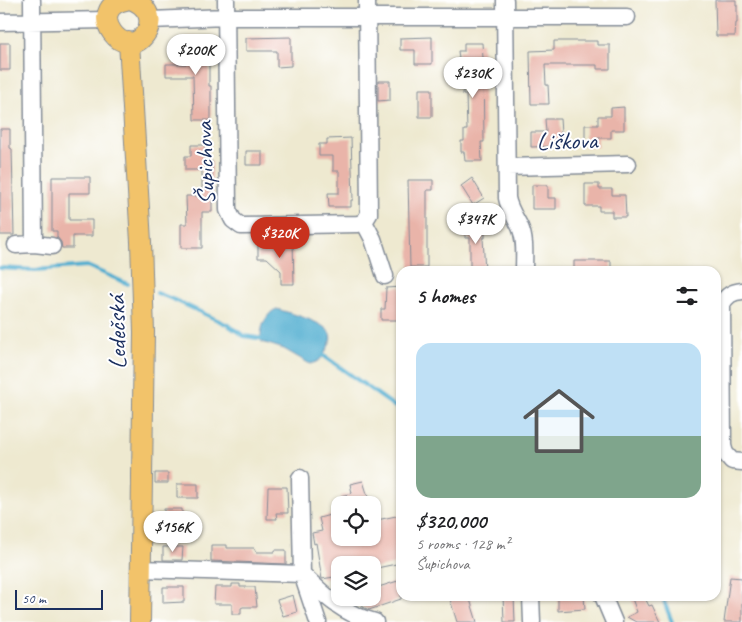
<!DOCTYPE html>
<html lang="en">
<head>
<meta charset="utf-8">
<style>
	:root { --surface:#fff; --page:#f6f6f6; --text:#202124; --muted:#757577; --accent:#c8321e }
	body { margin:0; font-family:Caveat,sans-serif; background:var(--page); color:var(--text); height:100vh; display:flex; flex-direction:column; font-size:19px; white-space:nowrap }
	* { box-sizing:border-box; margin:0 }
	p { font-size:16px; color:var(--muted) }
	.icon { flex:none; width:28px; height:28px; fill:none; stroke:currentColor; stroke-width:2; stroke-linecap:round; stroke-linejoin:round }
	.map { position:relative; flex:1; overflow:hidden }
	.side { position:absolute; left:396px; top:266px; width:325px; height:335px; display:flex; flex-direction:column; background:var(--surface); border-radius:15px; box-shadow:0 1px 4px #0004 }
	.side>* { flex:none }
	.buttons { position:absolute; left:331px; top:496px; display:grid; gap:10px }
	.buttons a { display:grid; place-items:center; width:50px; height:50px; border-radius:10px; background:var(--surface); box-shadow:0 1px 4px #0004; font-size:25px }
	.scale { position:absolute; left:15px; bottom:12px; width:88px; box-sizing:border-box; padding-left:5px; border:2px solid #1b2f5e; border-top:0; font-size:14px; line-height:18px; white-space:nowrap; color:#1b2f5e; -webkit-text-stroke:4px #fff; paint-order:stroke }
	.price { position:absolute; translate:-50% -42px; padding:0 11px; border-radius:18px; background:#fff; color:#222; font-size:16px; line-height:32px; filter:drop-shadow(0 1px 2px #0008) }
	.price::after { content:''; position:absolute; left:50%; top:30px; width:15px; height:11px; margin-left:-8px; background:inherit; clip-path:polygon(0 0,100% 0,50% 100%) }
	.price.on { background:var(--accent); color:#fff }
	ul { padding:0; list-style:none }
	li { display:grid; align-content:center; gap:10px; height:265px; padding:0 20px }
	li span { display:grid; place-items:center; height:155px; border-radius:15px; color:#555 }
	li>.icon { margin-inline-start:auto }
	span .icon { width:90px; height:90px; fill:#fffc; stroke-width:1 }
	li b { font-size:21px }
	h2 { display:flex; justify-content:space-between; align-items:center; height:60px; padding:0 20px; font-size:21px }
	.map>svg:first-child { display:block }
	.water { fill:#51aed0; stroke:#366e97 }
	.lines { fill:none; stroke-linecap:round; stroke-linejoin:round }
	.stream { stroke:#51aed0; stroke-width:4 }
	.building { fill:#e9b4a9 }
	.minor-casing { stroke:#848c97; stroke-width:19 }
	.major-casing { stroke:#848c97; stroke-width:22 }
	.minor { stroke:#fff; stroke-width:16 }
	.major { stroke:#f2c36a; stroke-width:20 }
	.labels { text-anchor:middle; stroke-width:4; stroke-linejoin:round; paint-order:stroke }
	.street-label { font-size:25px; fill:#1b2f5e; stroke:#fff }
</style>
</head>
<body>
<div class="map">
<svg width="742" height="622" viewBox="0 0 742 622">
	<rect width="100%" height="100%" fill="#fff"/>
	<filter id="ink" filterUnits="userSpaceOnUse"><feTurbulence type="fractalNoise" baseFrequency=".02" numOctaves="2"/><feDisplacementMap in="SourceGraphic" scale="10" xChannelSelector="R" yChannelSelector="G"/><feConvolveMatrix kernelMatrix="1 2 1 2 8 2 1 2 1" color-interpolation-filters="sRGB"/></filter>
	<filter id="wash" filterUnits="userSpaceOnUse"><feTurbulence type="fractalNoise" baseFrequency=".0096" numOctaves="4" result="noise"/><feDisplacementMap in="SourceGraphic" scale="20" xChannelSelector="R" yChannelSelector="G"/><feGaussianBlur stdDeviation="1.12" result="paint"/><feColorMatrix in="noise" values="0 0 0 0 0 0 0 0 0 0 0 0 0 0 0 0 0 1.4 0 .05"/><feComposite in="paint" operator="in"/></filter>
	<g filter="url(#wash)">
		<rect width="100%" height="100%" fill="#eee9d0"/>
		<path class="water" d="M277,309C289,313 326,322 330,334C332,340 329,345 327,349C323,358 319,362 310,364L284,349L262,342C258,332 266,312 277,309Z"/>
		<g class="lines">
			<path class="stream" d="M0,268L35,270L87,266L128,284
				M157,293L177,301L228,325L244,336L264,339
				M320,353L401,411
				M662,596L672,622"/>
		</g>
		<g id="blocks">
			<path class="building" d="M715,0H736V5H737V23H736L735,36H716Z
				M186,37H204L205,63H209V86H211V120H194L193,76H166V64H186Z
				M291,37V66L277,67V51H246V38Z
				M432,37V64H415V50H400V38Z
				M554,41H597V45H610V69H597V65H545L546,85H548L549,104H531L530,51L554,50Z
				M0,43H10V70H0Z
				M464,43H482L483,58H484L483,64L484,142H481L482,161H465L464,152H461V141H464V130H467L466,95H463V74H459L457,59H459L458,51H464Z
				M378,81H390V100L378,101Z
				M419,89H432V117H419Z
				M624,107V130H611V138H598V147H585V125H598V116H611V108Z
				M545,119H560L562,146L531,147V132H546Z
				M0,129H10V148L12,149L14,235H0Z
				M351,138L353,200H351V207H329L328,193H339V171H333V156H319V144H327V139Z
				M191,145H205V161H212V212H202V248H181V224H187L186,196H202V170H185V156H191Z
				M246,151H262V165H246Z
				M52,177H90V193H69V220H92V236H73V248H62L61,242L57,237V231H52Z
				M472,178L484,198L473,205L461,186Z
				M408,180H433V190H427V267H410Z
				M585,184H599V189H612V195H625L626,217H612V211H599V206H585Z
				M532,185H548V198H556V209H532Z
				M466,219H475V224H485V238H483L485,271H470V238H465Z
				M281,241H293L294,284H281V271L267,258H258V244L282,243Z
				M574,261H611V271H574Z
				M401,287V320H381V309H385L386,288Z
				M155,473H168V483H155Z
				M363,481L370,503L369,505H343L341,496L352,493L350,484Z
				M177,484H198V498H177Z
				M268,487H287L288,513H276L277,519H267Z
				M164,509H182V526H164Z
				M330,515L333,529L340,527V538H372V521L401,515V563L372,569V565H340V576L322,579L316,543L314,544L312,533L322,531L319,518Z
				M211,545H227V548H254L256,552H275V550H286V564L211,561Z
				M163,547H183L182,560H163Z
				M730,577L742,578V622H724Z
				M401,580V599L369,610L363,607L360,598H372V589Z
				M232,584H240V587H255L257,607H243L241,608V614H232V604H214L215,587H232Z
				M163,587H184V602L163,603Z
				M293,595L297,612L283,616L277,600Z
				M449,596H469L477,622H457Z
				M503,596H514L515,622H504Z
				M558,596H584L585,609L558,611Z
				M631,596H644L649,606L652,605L660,622H636L627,617L637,612Z"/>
		</g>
	</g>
	<g filter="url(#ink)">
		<use href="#blocks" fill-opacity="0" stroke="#848c97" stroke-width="1"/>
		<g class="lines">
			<g class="minor-casing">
				<path id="minor" d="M226,0L228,210L233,220L241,226L358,224L364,222L369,214L367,0
					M505,0L507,198C509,209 515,217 520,227C526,240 524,257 524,271
					M150,20L226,17H627
					M0,22L107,20
					M507,167L628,164
					M364,222L373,239L385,276
					M34,244L52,246
					M16,245L34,244L32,0
					M742,291C732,292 727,295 722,304L723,446L725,453L732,461L742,462
					M300,478L302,574L318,622
					M140,569L302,574C325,596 343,614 375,622
					M531,596L532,622
					M603,596L614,622"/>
			</g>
			<g class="major-casing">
				<path id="major" d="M126,0C82,8 126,68 147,31C154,17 145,5 133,0
					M129,42L141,242L144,332L140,622"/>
			</g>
			<use href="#minor" class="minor"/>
			<use href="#major" class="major"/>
		</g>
	</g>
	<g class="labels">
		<g class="street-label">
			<text transform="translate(567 140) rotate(-1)" y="9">Liškova</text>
			<text transform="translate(204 163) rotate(-92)" y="9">Šupichova</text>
			<text transform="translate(116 332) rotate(-91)" y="9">Ledečská</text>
		</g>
	</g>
</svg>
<div class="buttons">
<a><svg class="icon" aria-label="locate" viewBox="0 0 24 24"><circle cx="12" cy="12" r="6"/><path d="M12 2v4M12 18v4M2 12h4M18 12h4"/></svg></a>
<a><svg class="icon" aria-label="layers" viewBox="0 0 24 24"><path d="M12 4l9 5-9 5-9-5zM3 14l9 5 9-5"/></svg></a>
</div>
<div class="scale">50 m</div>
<b class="price" style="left:196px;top:76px">$200K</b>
<b class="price" style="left:473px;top:99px">$230K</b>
<b class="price" style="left:476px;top:245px">$347K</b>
<b class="price on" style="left:280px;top:259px">$320K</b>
<b class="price" style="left:173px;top:553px">$156K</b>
<section class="side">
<h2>5 homes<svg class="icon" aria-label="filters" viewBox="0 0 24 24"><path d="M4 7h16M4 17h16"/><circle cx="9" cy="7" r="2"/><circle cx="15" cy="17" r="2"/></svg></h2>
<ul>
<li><span style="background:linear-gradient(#bfe0f5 60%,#7fa58c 0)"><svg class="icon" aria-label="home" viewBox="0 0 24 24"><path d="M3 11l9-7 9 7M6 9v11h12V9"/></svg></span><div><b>$320,000</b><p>5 rooms · 128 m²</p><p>Šupichova</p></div></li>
</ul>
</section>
</div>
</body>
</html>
